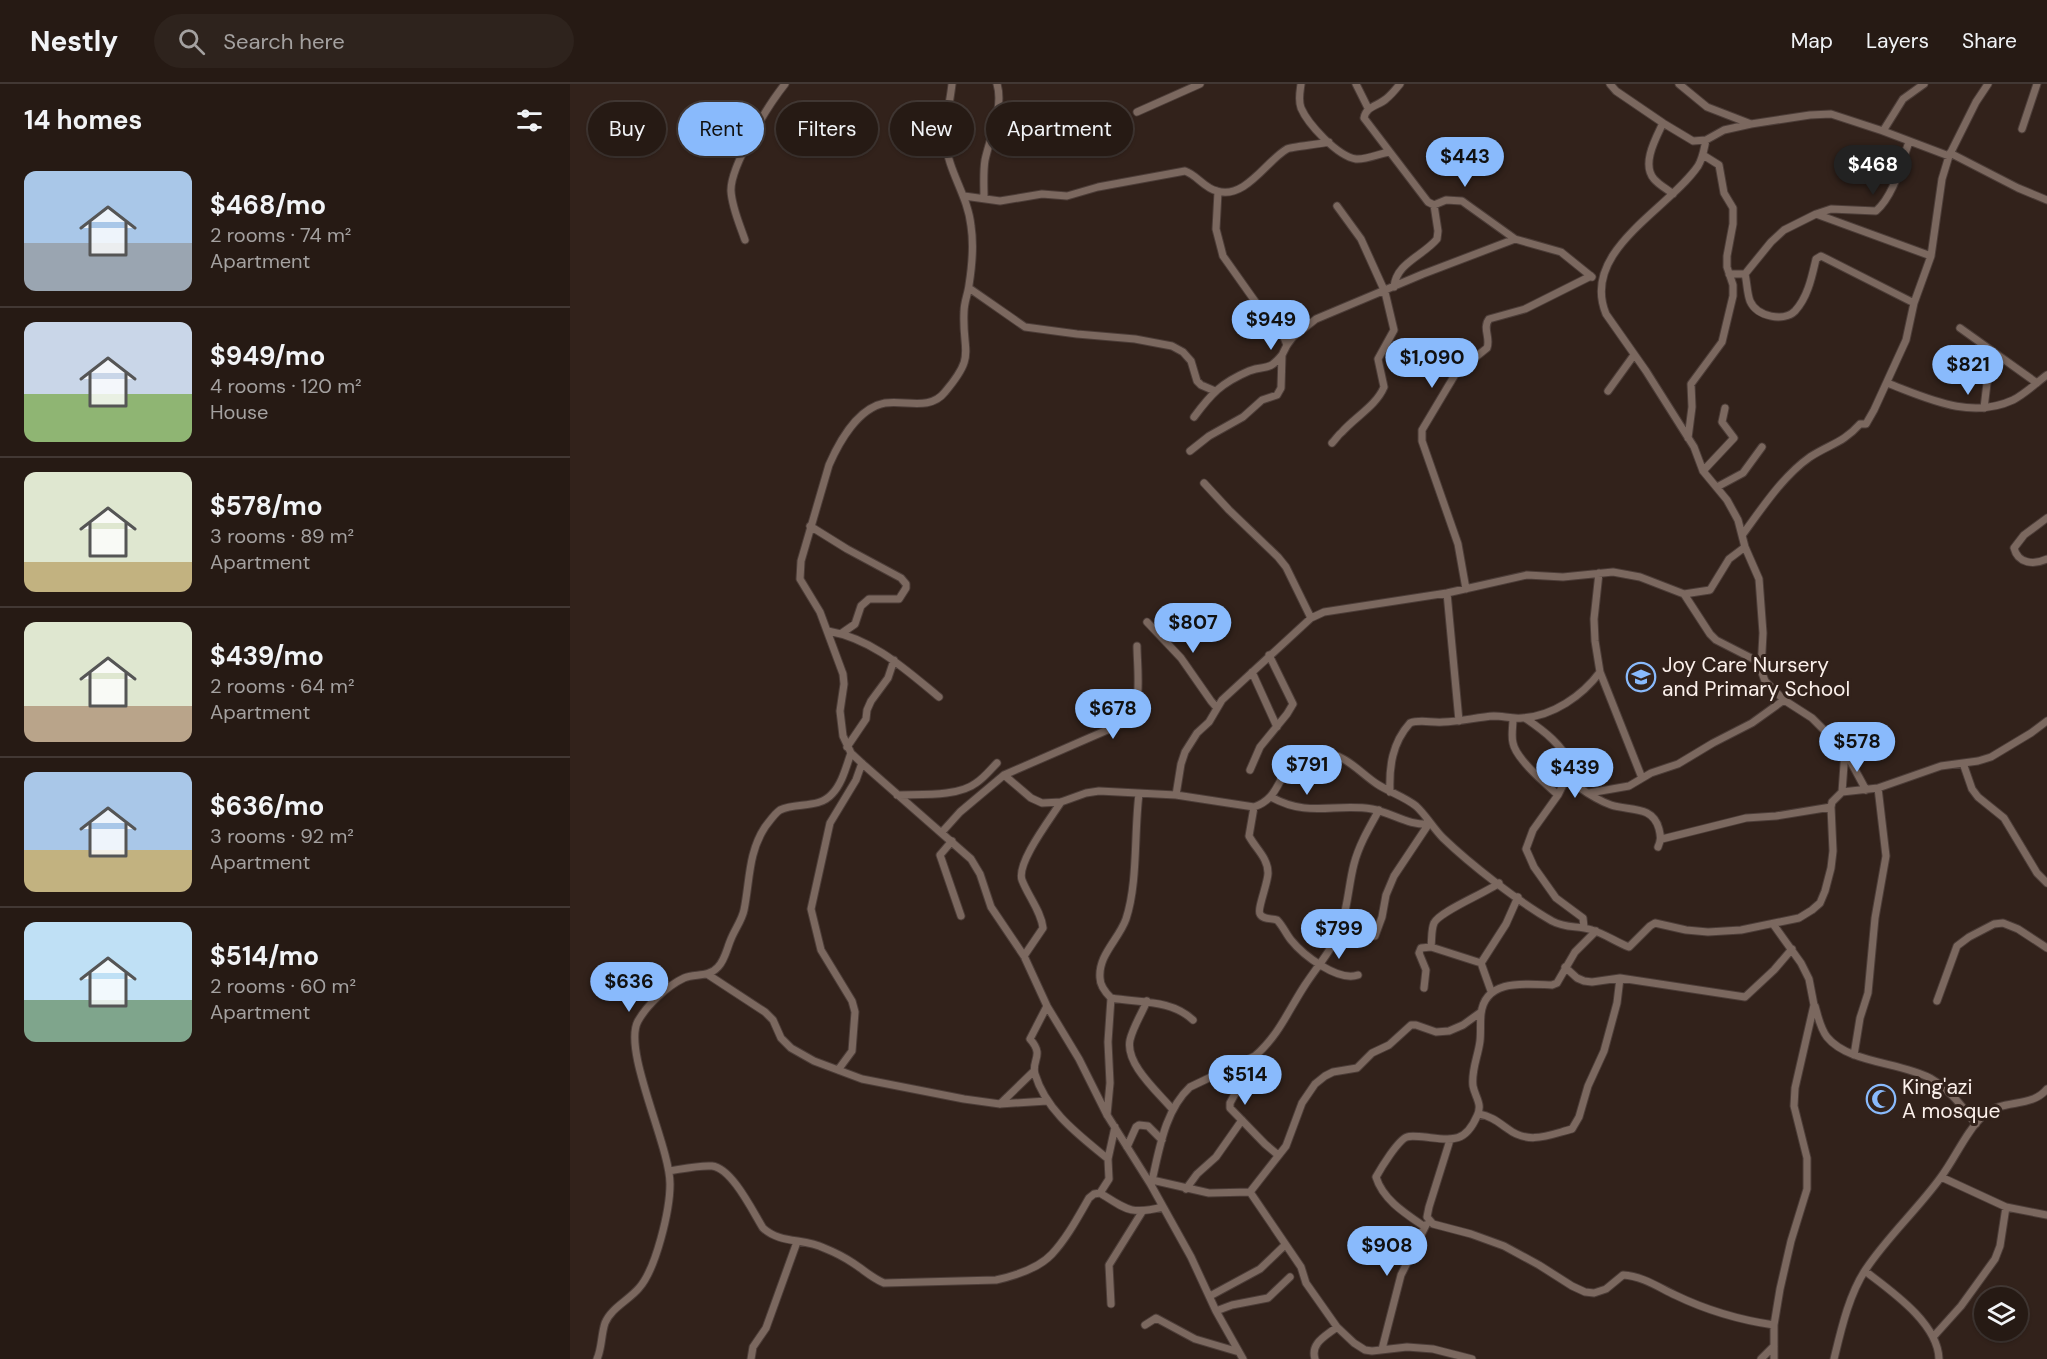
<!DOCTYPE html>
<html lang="en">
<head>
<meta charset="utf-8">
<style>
	:root { --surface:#261a14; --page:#2e231d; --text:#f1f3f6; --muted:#a4a1a0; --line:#423834; --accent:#89bafc }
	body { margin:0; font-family:"DM Sans",sans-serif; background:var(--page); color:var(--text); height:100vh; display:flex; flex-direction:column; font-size:22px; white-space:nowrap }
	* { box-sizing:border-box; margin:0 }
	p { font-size:20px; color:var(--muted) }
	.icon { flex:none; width:33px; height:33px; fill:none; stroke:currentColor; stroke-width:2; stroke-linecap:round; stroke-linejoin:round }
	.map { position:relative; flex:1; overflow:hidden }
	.panel { display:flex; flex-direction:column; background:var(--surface); width:570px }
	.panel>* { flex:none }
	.banner { position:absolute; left:18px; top:18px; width:570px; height:54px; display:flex; gap:12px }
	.controls { position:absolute; left:1404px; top:1203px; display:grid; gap:12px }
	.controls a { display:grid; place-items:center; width:54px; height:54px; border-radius:50%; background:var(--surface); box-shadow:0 2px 4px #0004,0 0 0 2px var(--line); font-size:30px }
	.price { position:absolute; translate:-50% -51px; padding:0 14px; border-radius:21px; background:var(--accent); color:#111; font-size:20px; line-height:39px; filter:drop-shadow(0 2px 3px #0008) }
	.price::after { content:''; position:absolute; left:50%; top:36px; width:18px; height:14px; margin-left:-9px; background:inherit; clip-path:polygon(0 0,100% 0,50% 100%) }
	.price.active { background:#222; color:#fff }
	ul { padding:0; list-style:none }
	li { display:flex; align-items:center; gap:18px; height:150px; padding:0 24px }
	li+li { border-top:2px solid var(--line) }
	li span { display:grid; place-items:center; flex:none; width:168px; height:120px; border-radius:12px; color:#555 }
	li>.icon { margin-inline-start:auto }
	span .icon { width:72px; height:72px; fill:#fffc; stroke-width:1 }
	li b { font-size:26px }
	h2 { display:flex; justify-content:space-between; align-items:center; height:72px; padding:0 24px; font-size:26px }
	.chip { padding:0 21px; border-radius:27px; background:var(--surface); box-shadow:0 2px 4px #0004,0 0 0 2px var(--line); font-size:21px; line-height:54px }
	.chip.active { background:var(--accent); color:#111 }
	header { display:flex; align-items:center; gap:36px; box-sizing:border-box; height:84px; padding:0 30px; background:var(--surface); border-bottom:2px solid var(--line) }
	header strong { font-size:28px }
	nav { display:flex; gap:33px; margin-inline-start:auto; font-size:21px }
	.search { width:420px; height:54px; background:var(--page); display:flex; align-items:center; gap:15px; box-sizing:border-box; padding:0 21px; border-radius:33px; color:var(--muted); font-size:22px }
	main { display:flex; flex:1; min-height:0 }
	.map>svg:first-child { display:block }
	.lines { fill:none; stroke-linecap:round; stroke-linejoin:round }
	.street-casing { stroke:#4c3d38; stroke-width:9 }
	.street { stroke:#7b685f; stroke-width:7 }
	.labels { text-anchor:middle; stroke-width:6; stroke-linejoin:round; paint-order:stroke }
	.poi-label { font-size:21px; fill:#fbf0eb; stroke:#32221b; text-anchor:start }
</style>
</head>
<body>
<header>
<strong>Nestly</strong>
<div class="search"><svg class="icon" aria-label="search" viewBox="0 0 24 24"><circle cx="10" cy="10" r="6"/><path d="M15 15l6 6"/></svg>Search here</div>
<nav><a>Map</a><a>Layers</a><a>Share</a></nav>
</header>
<main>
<section class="panel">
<h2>14 homes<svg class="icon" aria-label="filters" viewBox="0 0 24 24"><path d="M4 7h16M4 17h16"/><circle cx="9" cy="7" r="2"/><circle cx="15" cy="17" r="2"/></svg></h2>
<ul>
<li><span style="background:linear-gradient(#a9c7e8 60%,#9aa5b1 0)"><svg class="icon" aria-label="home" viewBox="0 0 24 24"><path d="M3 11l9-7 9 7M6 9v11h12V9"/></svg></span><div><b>$468/mo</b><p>2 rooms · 74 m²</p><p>Apartment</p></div></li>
<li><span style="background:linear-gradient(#c9d6e8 60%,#8fb573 0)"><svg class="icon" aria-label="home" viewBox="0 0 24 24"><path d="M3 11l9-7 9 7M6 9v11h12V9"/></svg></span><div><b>$949/mo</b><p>4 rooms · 120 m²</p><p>House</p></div></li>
<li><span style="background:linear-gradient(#dfe7d0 75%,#c2b280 0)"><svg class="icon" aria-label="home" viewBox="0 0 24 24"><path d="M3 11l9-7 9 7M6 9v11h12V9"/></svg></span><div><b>$578/mo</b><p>3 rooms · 89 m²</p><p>Apartment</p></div></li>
<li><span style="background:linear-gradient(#dfe7d0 70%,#b9a48a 0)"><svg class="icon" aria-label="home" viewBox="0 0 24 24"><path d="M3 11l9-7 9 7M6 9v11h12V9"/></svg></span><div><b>$439/mo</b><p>2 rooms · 64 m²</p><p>Apartment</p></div></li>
<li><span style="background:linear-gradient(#a9c7e8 65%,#c2b280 0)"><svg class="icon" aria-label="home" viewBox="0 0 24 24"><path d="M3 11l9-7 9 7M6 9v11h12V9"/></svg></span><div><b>$636/mo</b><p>3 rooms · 92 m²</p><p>Apartment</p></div></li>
<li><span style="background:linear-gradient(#bfe0f5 65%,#7fa58c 0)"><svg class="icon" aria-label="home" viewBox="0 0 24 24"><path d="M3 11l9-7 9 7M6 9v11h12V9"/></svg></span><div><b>$514/mo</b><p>2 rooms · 60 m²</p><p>Apartment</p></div></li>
</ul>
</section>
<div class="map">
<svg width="1477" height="1275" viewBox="0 0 1477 1275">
	<rect width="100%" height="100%" fill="#32221b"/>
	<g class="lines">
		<g class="street-casing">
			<path id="street" d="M382,0C380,19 374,40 376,59C378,87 398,112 401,142C404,161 402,182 399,201C398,210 394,218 394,228C392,270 407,270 375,308C360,327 336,316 315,319C288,324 269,358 259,381L231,477L230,495L250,528L273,590L274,600L270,627L273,652L281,669L295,682L401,775L410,790L421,823L454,872L477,922L509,975L537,1031L581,1101L621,1173L646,1227L673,1275
				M731,0C730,8 728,16 731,24C738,40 767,72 786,75C795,76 809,70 819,68
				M786,0L798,24
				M830,0C826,5 821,11 816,15C808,22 796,22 794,34L858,118L864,121L876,116L892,117L945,155L991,168L1022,193
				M1040,0L1046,7L1093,39L1123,57L1136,56L1154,46L1181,40L1240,31L1261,30L1313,47L1379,72
				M1109,0L1137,23L1181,40
				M567,28L630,0
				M1093,39C1086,54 1071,80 1084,95C1089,101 1097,105 1103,110
				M1452,45L1467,0
				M1313,47L1333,15L1354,0
				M1136,56C1134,65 1133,74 1128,82C1098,126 1010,167 1036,230L1076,287L1124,363L1133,387L1157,416L1168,436L1175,463L1189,495L1193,549L1191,586L1195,597L1214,616L1242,634L1275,667L1296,706
				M1380,69L1448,104L1477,116
				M648,108L646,145L653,172L687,220L708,239L717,261
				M394,112L430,117L472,110L497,112L528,103L615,87C627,91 634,104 647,107C675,116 697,76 717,65C721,63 751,60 759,58
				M414,114C414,102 413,88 415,76C420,53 434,23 427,0
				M1246,130L1261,125L1306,127C1324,111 1331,80 1339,58
				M175,156C170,141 162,124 161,107C160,82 199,20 215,0
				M1159,190H1175L1201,158L1214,146L1246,130L1361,172
				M1175,190C1177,198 1177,209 1180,217C1187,233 1214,238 1225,227C1238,213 1242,192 1246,175L1251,172L1344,219
				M824,203C826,179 853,172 867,155L868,147L864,121
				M399,204L455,243L507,250L565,255L602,262L613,268L621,277L627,297L631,301L645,307
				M1390,244L1467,299
				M1317,299C1357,314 1400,336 1443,316C1455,310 1466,299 1477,291
				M1038,307L1064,271
				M1414,324L1421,266
				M624,333C641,310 651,299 679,287C696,280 697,289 712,271
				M1118,354L1122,323L1121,300L1152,258L1163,212V201L1157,183V172L1163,140V124L1154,109L1149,81L1133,71
				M762,359C766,355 768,351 772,348C785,333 806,322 814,303L808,275L824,246L815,208L791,155L767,122
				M620,367L639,352L673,333L692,316L707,311L711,304L712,271L717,261L723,253L746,235L853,190L945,155
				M1133,387L1164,354L1152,338L1155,324
				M634,399L659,426L708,473L716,483L741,534
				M1147,403L1173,389L1192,363
				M1477,434L1454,451L1444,464C1448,480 1464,481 1477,475
				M240,442L277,465L331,494L336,500V504L329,515H299L291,522L285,540L272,549
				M1173,450C1192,424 1213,392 1240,373C1260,360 1273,359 1290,340H1296L1304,326L1336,256L1344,219L1361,172L1372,95L1379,72L1406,18L1418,0
				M896,505L888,460L852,357V346L886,289L917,264C921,254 912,244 919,235L955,225L1021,192
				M877,509L889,637
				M1114,510L1140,506L1159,475L1175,463
				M577,538L611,574L641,617L647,624
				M258,547C303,555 335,585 369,613
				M682,588L707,643
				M1030,588L1072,694
				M955,634C974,647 993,661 1002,683C1005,690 1004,696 1007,702C1017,709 1029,717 1041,721C1059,727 1083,721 1089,745C1091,753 1091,756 1088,763
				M943,635C943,642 941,652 943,659C946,675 976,700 988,711
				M277,663L296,635L297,626L301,617L318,594L324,576
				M1393,679L1402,705L1408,713L1434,734L1467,789L1477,799
				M1002,683L988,711L963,746L956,765L964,783L986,814L1013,834L1014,843
				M680,686L690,663L717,630L723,620L699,571
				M434,691L558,637C573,624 567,581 567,562
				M820,708C819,683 822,659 840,639C850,635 862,639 873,638C890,638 907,633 924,632C933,632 942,635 952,634C983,632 1012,612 1030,588L1025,557L1024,535L1029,489
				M1272,708L1275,667
				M1019,709L1059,702L1081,689L1108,680L1143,659L1182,639L1214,616
				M569,710C564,749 568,799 556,835C549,855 528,871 530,894C530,902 535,908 541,914C569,919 601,915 623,936
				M327,711C349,710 388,713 406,699C414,694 420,686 427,679
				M606,711L611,680L615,668L627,649L639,638L652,616L741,534L754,528L877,509L957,491L993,493L1043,488L1070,493L1114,510L1140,550L1146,556L1191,579
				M701,713C739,734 764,719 802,725C823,729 838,742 861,740
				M684,723L679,752C686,765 698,774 698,789C698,799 687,825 690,830C693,836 702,834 707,836C713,842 716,850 721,856C733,871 768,898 788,891
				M372,748L390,728L434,691L461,714L472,719L491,718L516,709L529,707L606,711L684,723C719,711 701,675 752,670C774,668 790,689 807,700C819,708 835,713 846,722C856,731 863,744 873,754C901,781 949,818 982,837C997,845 1007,841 1022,846C1035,850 1046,858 1059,863L1080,842L1085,839L1116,846L1138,848L1171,846L1229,834L1242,826L1250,819L1255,807L1261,784L1263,767L1261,723L1262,718L1272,708L1308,704L1371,682L1408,677L1421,673L1461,649L1477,637
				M1092,755L1176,734L1206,732L1261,723
				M382,757L370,771L391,832
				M1203,840L1231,879L1239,895L1244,921L1225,1004L1224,1022L1237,1074V1105L1221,1157L1210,1205L1204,1241V1275
				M805,852L812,833L816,811L824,792L858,741
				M861,863C862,855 861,846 864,839C870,827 916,809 929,799
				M454,872L473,844C471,827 458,812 452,796C446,779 481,734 491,718
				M995,883L1007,894L1014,897L1022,898L1050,894L1175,913L1204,886L1222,865
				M137,890L195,928L203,936L211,954L221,964L244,977L292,995L394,1015L430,1020L477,1017
				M854,904L856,886L849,869L851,864L861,863L911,879
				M921,907L911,879L936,840L948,813
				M577,917C572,929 563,943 560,956C555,980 588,1008 603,1026
				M1367,917L1387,862L1399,853L1424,840L1433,839L1448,845L1477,864
				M477,922L460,955C475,972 461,976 465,990C476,1027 509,1051 538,1075
				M1245,922C1248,932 1250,944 1257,953C1278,979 1330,978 1360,994C1379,1005 1392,1022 1406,1040
				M1284,971L1290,934L1298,909L1305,834L1316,772L1308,704
				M659,985L672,997L660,1019V1024L695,1060L708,1071
				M268,986L282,967L285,928L282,917L251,866L241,825L260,739L286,696L292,679
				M430,1020L464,987
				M909,1030C921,1032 928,1038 938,1045C959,1061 979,1051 1002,1045L1009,1033L1018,1002L1034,967L1047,919L1050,894
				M537,1031L540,999L538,958L541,914
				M880,1056L859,1123L857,1133L863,1140L901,1150L934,1162L969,1181L1002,1202L1015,1208L1024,1209L1036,1205L1053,1191C1072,1192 1088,1203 1105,1211C1136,1226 1170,1236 1204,1241
				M557,1063L566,1043L569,1041L578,1042L592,1056
				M99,1087C112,1085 129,1081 142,1082C162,1084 183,1128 193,1144C210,1160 234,1154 254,1164C264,1168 274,1173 283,1179C294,1186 302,1194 314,1199L426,1196C444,1192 469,1184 482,1170C497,1154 508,1133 519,1114L524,1110L530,1109C557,1126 561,1131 593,1123
				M1371,1093L1436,1123L1477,1131
				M582,1096L639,1109L680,1108L716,1062L732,1019L745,1000L755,992L763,988L787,984L802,969L819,961L841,941H846L866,948L879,947L893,941L911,928
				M581,1101C589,1068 594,1027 620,1003L685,972C709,951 718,927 735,901C748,881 765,863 772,839C778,820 779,799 784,780C789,761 799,744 809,726
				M616,1105L627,1090L646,1073L672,1036
				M680,1108L731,1183L736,1199L767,1243L784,1259L795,1266L802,1267L837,1263L863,1265L902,1275
				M530,1109L539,1095L538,1075L545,1043
				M855,1143C836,1130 813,1116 806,1093C811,1084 828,1056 837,1053C842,1051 849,1053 855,1053C881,1056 895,1060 907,1032C913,1020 905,1013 903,1002C901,986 908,973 910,957C911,948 910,939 911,930C915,894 956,900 982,901L987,899L1005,868L1026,847
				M1295,1187C1321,1207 1368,1239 1369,1275
				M640,1212L690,1185L715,1161
				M541,1220L539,1181L572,1128
				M646,1227L662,1221L698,1214L720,1193
				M575,1241L586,1234L625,1255L669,1268
				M1364,1252L1391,1222L1425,1175L1430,1162L1436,1123
				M812,1265L831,1191L856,1141
				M27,1275C32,1264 31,1251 35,1239C41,1224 59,1216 69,1204C86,1185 100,1126 100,1100C100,1062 52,966 68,937C77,921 97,902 114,894C125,889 138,894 148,883C155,876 157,864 161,855C165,845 172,836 174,826C180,797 178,769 195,743C199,738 205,729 210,726C226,718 249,725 262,710C272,700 276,683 281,669
				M181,1275L183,1263L196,1244L227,1158
				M745,1275C740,1259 756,1252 767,1243
				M1191,1275L1204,1262
				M1264,1275C1271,1246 1279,1210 1296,1185C1318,1152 1348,1125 1371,1093C1386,1073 1396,1047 1415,1030C1433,1015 1462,1024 1477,1005"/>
		</g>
		<use href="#street" class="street"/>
	</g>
	<defs>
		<g id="school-ring" transform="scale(1.5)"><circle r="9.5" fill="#32221b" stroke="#89bafc" stroke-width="1.5"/><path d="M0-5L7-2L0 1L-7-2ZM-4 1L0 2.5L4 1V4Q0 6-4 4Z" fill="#89bafc"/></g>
		<g id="mosque-ring" transform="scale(1.5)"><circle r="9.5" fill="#32221b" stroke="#89bafc" stroke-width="1.5"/><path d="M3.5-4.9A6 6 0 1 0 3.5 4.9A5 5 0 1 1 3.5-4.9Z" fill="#89bafc"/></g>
	</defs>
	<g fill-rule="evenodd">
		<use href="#school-ring" x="1071" y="593"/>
		<use href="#mosque-ring" x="1311" y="1015"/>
	</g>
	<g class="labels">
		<g class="poi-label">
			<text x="1092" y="588">Joy Care Nursery<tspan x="1092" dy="24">and Primary School</tspan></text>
			<text x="1332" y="1010">King'azi<tspan x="1332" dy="24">A mosque</tspan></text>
		</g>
	</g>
</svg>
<div class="controls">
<a><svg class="icon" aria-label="layers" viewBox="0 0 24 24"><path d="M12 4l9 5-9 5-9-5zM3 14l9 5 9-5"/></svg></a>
</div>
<b class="price" style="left:895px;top:104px">$443</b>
<b class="price active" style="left:1303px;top:112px">$468</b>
<b class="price" style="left:701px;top:267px">$949</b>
<b class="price" style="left:862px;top:305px">$1,090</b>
<b class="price" style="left:1398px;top:312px">$821</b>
<b class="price" style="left:623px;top:570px">$807</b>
<b class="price" style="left:543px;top:656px">$678</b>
<b class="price" style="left:1287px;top:689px">$578</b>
<b class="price" style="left:737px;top:712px">$791</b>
<b class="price" style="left:1005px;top:715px">$439</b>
<b class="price" style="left:769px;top:876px">$799</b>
<b class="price" style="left:59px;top:929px">$636</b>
<b class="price" style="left:675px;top:1022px">$514</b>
<b class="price" style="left:817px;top:1193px">$908</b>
<div class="banner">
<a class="chip">Buy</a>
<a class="chip active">Rent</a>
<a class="chip">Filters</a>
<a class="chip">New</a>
<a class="chip">Apartment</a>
</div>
</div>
</main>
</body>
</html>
